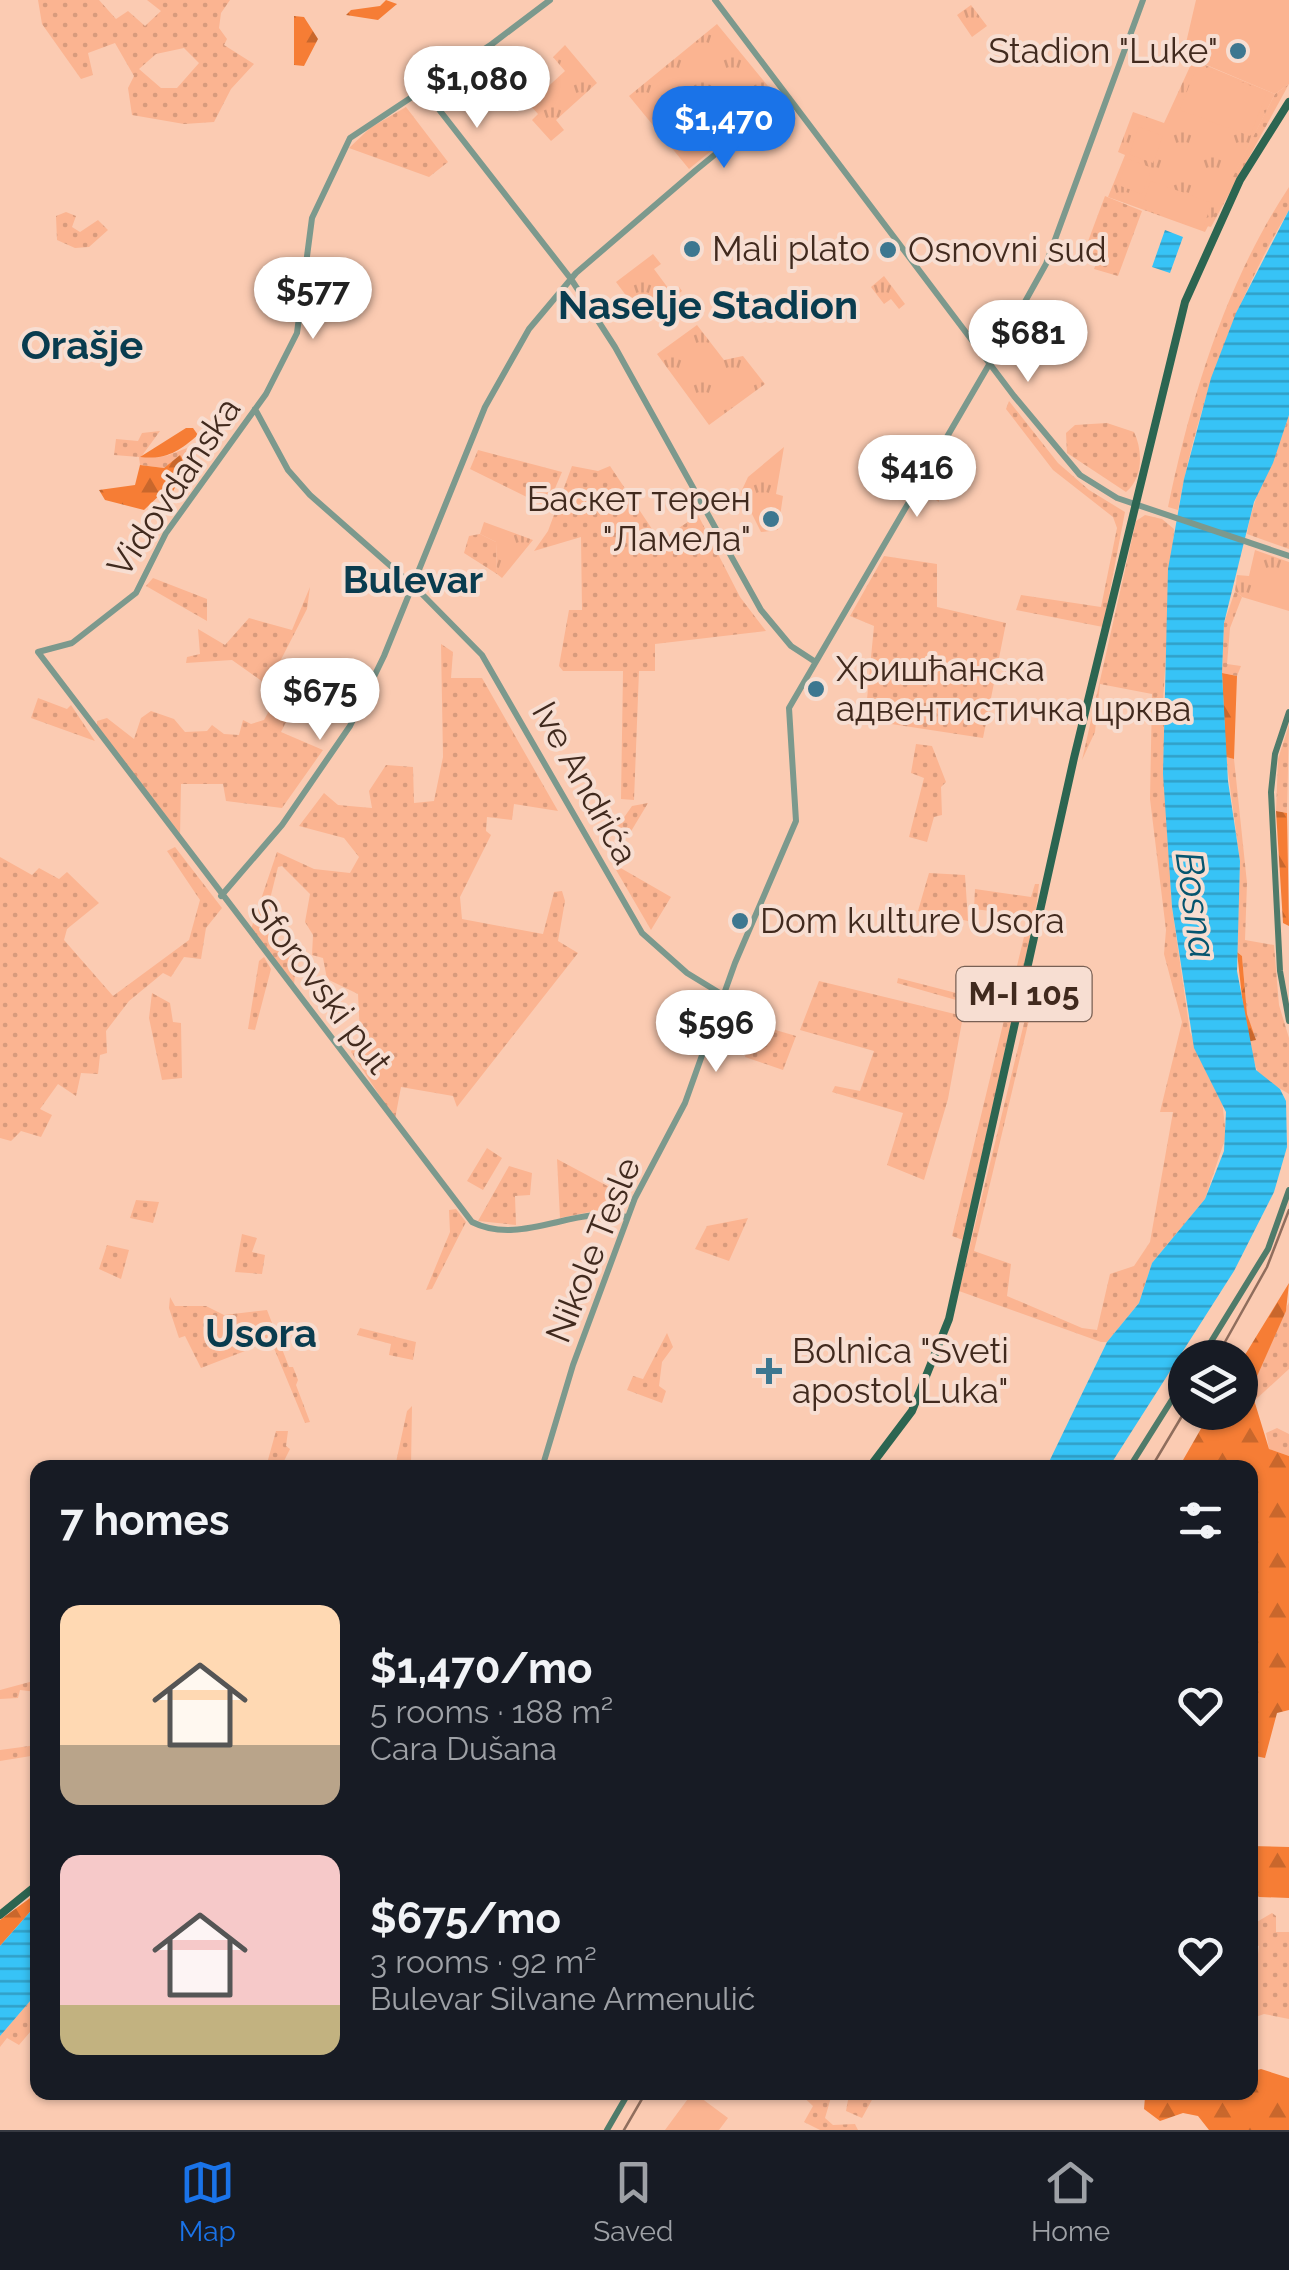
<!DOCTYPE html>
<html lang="en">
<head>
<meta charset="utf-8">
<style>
	:root { --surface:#171b24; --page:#242831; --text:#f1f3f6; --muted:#9ea1a6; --line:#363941; --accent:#1a73e8 }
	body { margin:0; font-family:Raleway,sans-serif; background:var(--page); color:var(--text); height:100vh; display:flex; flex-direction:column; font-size:38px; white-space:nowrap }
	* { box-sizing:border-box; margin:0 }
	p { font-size:32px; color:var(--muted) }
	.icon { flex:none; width:55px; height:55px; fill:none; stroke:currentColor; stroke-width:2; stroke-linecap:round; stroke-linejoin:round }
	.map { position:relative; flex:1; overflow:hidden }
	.panel { position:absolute; left:30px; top:1460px; width:1228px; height:640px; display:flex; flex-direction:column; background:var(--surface); border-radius:20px; box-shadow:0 2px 8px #0004 }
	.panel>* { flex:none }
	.tools { position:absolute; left:1168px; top:1340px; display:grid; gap:20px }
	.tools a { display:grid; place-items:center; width:90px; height:90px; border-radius:50%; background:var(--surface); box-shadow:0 2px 8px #0004; font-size:50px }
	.price { position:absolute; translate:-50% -85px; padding:0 22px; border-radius:35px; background:#fff; color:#222; font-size:32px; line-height:65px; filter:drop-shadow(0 2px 5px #0008) }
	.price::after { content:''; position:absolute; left:50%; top:60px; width:30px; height:22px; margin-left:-15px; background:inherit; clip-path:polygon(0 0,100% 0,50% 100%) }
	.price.active { background:var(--accent); color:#fff }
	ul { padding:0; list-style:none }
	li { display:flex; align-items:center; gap:30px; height:250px; padding:0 30px }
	li span { display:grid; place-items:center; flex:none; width:280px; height:200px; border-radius:20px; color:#555 }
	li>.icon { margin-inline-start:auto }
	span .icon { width:120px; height:120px; fill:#fffc; stroke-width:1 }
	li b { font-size:42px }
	h2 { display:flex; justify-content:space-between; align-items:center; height:120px; padding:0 30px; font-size:42px }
	.tabs { display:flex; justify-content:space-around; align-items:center; height:140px; border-top:2px solid var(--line); background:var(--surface); font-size:28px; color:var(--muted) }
	.tabs a { display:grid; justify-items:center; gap:5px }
	.tabs .active { color:var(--accent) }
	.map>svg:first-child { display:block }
	.grass { fill:url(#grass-dots); fill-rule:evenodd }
	.forest { fill:url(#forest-firs) }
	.park { fill:url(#park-tufts) }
	.pitch { fill:#fbb491 }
	.water { fill:url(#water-rules) }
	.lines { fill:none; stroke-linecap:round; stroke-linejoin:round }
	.tertiary { stroke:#7c998d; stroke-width:6 }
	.secondary { stroke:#4f7b6a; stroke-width:6 }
	.primary { stroke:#2c6551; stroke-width:8 }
	.rail { stroke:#906e5d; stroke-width:2.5 }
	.poi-dot { fill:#3d7790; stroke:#f7ded2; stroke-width:4 }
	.labels { text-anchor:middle; stroke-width:8; stroke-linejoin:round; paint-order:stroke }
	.shield { fill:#f7ded2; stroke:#786054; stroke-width:2.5 }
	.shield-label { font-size:32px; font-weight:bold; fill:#412a1e }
	.poi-label { font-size:35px; fill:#412a1e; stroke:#f7ded2; text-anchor:start }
	.street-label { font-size:35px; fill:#412a1e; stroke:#f7ded2 }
	.neighbourhood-label { font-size:38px; font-weight:bold; fill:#093c4f; stroke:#f7ded2 }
	.water-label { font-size:38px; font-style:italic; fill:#06556f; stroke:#f7ded2 }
	.quarter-label { font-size:40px; font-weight:bold; fill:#093c4f; stroke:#f7ded2 }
</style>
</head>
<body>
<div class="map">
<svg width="1289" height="2130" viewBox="0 0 1289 2130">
	<defs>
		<pattern id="grass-dots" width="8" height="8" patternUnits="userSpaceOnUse" patternTransform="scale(2.5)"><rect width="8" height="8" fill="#fbb491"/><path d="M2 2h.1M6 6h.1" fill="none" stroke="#d89b7d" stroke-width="1.8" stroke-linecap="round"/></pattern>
		<pattern id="forest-firs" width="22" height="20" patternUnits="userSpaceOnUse" patternTransform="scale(2.5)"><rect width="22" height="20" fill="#f67d35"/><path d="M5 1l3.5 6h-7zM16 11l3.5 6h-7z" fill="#c9672c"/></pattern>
		<pattern id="park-tufts" width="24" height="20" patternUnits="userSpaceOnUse" patternTransform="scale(2.5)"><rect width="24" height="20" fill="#fbb491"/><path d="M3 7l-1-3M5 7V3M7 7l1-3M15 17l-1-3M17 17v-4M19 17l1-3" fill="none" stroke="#d89b7d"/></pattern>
		<pattern id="water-rules" width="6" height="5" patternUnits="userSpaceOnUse" patternTransform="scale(2.5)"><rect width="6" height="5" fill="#37c3f6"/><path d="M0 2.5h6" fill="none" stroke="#309fc7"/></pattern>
	</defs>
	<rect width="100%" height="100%" fill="#fbcbb2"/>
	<path class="grass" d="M38,0H99L116,19L128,11L145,26L161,11L147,0H230L221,13L219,28L227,39L224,45L254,64L231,89L214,122L184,124L132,115L128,88L134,76L115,43L88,53L93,75L81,79L42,24ZM184,48L199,63L177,88H161L139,69L156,54Z
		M1289,84L1211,227L1207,226L1275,94Z
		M406,107L448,162L429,177L349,148L370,128Z
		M1289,187V210C1234,303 1198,404 1178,510L1168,507C1191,397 1226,282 1289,187Z
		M1105,196L1142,211L1118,276L1094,269L1098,258L1084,252Z
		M66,212L76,216L72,227L80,232L98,220L108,230L89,247L75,248L57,240L56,216Z
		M1009,401L1058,463L1089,490L1125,512L1103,627L1016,610L1021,595L1101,607L1117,528L1113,517L1053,470L1006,409Z
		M1289,415V549L1247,534C1253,493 1276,455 1289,415Z
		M1107,423L1134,432C1143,451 1143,478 1126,492L1067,453L1066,433L1075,425Z
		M160,431L141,457L166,456L187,448L184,460L179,456L164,468L140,465L139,457L114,455L116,439L138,441L142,433Z
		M478,450L562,472L547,507L470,469Z
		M572,466L598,471L610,466L660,541L698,515L740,597L766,631L655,644V671H639L634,800L621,799L623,671H563L559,666L569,610H582L581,537L534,551L548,531Z
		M1145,515L1162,519L1174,529L1163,702L1172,907L1190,1032L1222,1100L1226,1136L1205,1199L1152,1263L1139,1303L1107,1342H1101L959,1291L1025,1019L1029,1020L974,1251L1011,1264L1007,1296L1082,1328L1097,1330L1110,1274L1134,1266L1150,1242L1173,1112H1160L1182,1022L1164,954L1166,930L1150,799L1152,694L1100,684L1095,732L1082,760L1136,521Z
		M480,534L496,542L497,574L464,553L469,536Z
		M884,556L937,564V607L1006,623L983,738L865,720L874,626L850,616Z
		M153,578L207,599V621L146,586Z
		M310,587L307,609L272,677L263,682L232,660L186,663L187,657L200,654L198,629L225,645L249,618L292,630Z
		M1235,591L1242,597L1230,628L1227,664L1241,666L1237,676L1222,673L1224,623Z
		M441,644L453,652L451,678H482L558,811L514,804L512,820L487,817L486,831L491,835L460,897L462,919L543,934L554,892L562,891L565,901L558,941L578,953L457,1107L453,1096L401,1087L395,1119L351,1052L360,1035L358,994L327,979L323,958L312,955L313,935L305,922L310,894L282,866L278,867L271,895L270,940L297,951L294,985L251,929L277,852L314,869L350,873L359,857L344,838L299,826L324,793L338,805L372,808L369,791L386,765L413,767L414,803L434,801L443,757Z
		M282,687L295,692L296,702L281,732L323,750L282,808L226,801L223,784H181L180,837L97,727V721L107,718L134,739L141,718L151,711L174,719L185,732L207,731L212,725L224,734L239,735L243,720L251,724L264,720Z
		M38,698L67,709L71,705L95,741L31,718Z
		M1289,725L1287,813L1276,811L1278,759Z
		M916,744L932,746L946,782L941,787L942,815L934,817L927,842L909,837L924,778L911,773Z
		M1226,757L1234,759L1247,883L1245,940L1274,945L1279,1005L1289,1038V1094L1259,1076L1247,1042L1255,1040L1247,1014L1242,956L1237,952L1240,861Z
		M648,803L630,833L618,826L632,806Z
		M175,847L222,908L206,928L201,959L184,957L171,977L163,973L129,1001L106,1031L107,1053L100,1055L98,1074L81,1073L76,1096L58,1084L40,1109L52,1115L41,1137L21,1131L11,1141L0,1138V857L32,875L39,868L59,879L67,872L99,903L67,929L64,940L113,996L189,940L200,900L167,851Z
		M612,863L671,897L651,930Z
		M929,873L965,875L968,921L918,911Z
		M1035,884H1039L1036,910L963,1240L952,1236L1029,916L974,909L975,889L1031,897Z
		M264,957L271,969L255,1030L248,1029L259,961Z
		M898,978L964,995L963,1002L897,983Z
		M819,981L963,1016L948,1099L924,1180L887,1165L903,1113L832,1092L835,1086L860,1091L874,1051L800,1030Z
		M152,993L170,1003L173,1022L181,1023L182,1078L162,1080L149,1018Z
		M742,1020L796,1036L783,1070L745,1057L747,1048L734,1043Z
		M487,1148L502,1158L483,1190L467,1181Z
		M557,1159L628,1197L624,1205L560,1218Z
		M509,1166L532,1173L530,1195L515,1196L516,1225L478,1221Z
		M136,1200L159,1202L153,1223L130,1218Z
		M456,1209L466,1222L432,1289L426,1290L450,1232L449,1210Z
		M748,1218L729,1261L695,1249L707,1226Z
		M242,1234L257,1238L252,1252L265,1255L262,1274L235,1272Z
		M107,1245L129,1250L121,1279L99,1269Z
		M170,1297L175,1306H206L224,1315L267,1310L289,1367H293L298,1380L296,1385L310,1422L305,1423L271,1341L201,1368L185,1336L179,1338L169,1308Z
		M1289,1302V1369L1252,1403L1251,1390Z
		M360,1328L416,1342L413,1360L389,1355L391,1344L357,1335Z
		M667,1333L673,1347L662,1362L659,1386L666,1391L662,1403L627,1390L633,1376L643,1379Z
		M412,1406L411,1467H395L407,1411Z
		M1277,1428L1289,1434V1456L1269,1449L1266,1433Z
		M276,1431H288L286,1446L290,1449L281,1467H266Z
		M37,1680V1692L20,1690L18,1698L0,1699V1690Z
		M37,1745V1755L0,1761V1750Z
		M1272,1913L1276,1916V1932H1289V2019L1264,2014L1250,2019L1259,1946L1250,1944V1926Z
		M37,1993V2024L19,2045L7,2038L0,2047V2036Z
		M798,2092L853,2093L873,2098L862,2118L846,2111L848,2100L832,2094L825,2118L833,2125L855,2124L858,2130H820L804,2122L813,2106Z"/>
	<path class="forest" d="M386,0L397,4L378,20L346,15L351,10L380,6Z
		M294,16L304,17L318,39L304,66L294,65Z
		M186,428H193L198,435C179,451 167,460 140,457Z
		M180,455L187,466L172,493L165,490L144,510L105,500L99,490L135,485L140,465L164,468Z
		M1222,673L1237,676L1234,759L1226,757Z
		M1276,811L1287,813L1289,926L1283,923Z
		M1237,952L1242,956L1247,1014L1256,1040L1247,1042Z
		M1289,1283L1286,1311L1251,1390L1269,1449L1289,1456V1710L1277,1713L1265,1758L1250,1755V1468L1179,1467L1210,1413L1240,1412V1363Z
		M1250,1846L1289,1847V1898L1259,1897L1250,1891Z
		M37,1893V1904L0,1946V1920Z
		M1261,2069L1289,2078V2130H1209L1198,2116L1183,2113L1160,2121L1144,2109L1145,2097L1152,2093H1183L1191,2100L1215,2093L1250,2092V2072Z"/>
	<path class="park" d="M971,5L987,26L972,37L957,15Z
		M717,24L777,97L689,169L629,96Z
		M565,45L597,83L556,120L564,130L551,141L532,120L538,114L529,104L565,71L553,57Z
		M1193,60L1275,94L1205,232L1108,197L1125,155L1118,152L1133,112L1164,123Z
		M653,254L661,264L654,269L671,292L679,287L682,291L645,321L616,282Z
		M884,276L905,304L899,309L891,299L884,304L871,287Z
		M697,325L724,360L743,356L765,384L709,425L657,354Z
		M784,447L776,494L783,496L778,530L761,532L741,492L748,477Z
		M940,458L939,502L921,491Z
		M484,522L533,540L502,578L497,574L496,542L480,534Z
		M1255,550L1289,562V611L1242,597L1235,591L1237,575L1249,576Z"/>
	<path class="pitch" d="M1196,0H1289V84L1275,94L1190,58L1186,43Z
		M1197,65L1267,92L1250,136L1180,110Z
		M1139,127L1163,136L1153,163L1129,154Z
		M1128,159L1152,168L1142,194L1118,185Z
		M1151,181L1212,203L1202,230L1141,208Z
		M693,2092L728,2118L719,2130H665Z"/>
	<path class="water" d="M1289,210V415L1273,463L1254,502L1224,623L1222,673L1228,781L1240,861L1237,971L1256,1070L1280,1089L1286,1101L1287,1147L1274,1192L1234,1271L1109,1467L1046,1468L1107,1342L1139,1303L1152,1263L1205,1199L1224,1151L1226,1112L1194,1048L1172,907L1163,774L1168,569L1184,479L1211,378L1236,313Z
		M1165,230L1183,237L1170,273L1152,267Z
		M37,1904V1993L0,2036V1946Z"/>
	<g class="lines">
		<path class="tertiary" d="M550,0L492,44L350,138L312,218L297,333L266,394L166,533L136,593L72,643L38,652L472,1222C521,1247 577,1204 627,1217
			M715,0L1014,396L1080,475L1117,498L1289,556
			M423,89L571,279L615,347L761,610L791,646L814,661
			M738,137L755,135L788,111
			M997,352L1046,264L1143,0
			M255,409L288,470L310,495L419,591L482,655L642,933L687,973L723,995
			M221,896L282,825L350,726L384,656L485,407L529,329L576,273L696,170L767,112H787
			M542,1468L573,1365L635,1198L685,1103L735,963L796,821L789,708L990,363"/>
		<path class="secondary" d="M1289,712L1275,754L1271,792L1280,971L1289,1021
			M1201,1358L1268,1249L1289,1190
			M1129,1468L1185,1379
			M607,2130L629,2092"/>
		<path class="primary" d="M869,1468L912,1411L949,1319L1074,758L1185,302L1240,180L1289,102
			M0,1915L38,1884"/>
		<path class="rail" d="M1216,1358L1267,1267L1289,1210
			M1151,1468L1185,1411
			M624,2130L646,2092"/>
	</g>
	<g class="poi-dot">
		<circle cx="1238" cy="51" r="10"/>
		<circle cx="692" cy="249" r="10"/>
		<circle cx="888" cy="250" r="10"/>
		<circle cx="771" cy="519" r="10"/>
		<circle cx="816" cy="689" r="10"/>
		<circle cx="740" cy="921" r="10"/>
		<path d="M764 1356h10v10h10v10h-10v10h-10v-10h-10v-10h10z"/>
	</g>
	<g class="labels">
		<rect class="shield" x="956.5" y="967" width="135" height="54" rx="8"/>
		<g class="shield-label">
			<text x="1024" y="1005">M-I 105</text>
		</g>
		<g class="poi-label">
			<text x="1218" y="63" text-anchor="end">Stadion "Luke"</text>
			<text x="712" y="261">Mali plato</text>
			<text x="908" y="262">Osnovni sud</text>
			<text x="751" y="511" text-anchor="end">Баскет терен<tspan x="751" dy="40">"Ламела"</tspan></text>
			<text x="836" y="681">Хришћанска<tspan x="836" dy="40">адвентистичка црква</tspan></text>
			<text x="760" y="933">Dom kulture Usora</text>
			<text x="792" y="1363">Bolnica "Sveti<tspan x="792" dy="40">apostol Luka"</tspan></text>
		</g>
		<g class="street-label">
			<text transform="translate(174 487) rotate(-56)" y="12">Vidovdanska</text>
			<text transform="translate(585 783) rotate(61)" y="12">Ive Andrića</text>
			<text transform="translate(321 986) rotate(53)" y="12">Sforovski put</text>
			<text transform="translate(593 1250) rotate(-68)" y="12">Nikole Tesle</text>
		</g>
		<g class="neighbourhood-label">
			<text x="413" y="593">Bulevar</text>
		</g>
		<g class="water-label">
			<text transform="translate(1196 905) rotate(82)" y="13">Bosna</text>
		</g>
		<g class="quarter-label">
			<text x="708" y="319">Naselje Stadion</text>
			<text x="82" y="359">Orašje</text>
			<text x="261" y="1347">Usora</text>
		</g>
	</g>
</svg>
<div class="tools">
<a><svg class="icon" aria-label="layers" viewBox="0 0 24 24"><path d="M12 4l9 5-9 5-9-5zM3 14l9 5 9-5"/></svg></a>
</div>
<b class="price" style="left:477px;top:131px">$1,080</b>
<b class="price active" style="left:724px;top:171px">$1,470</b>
<b class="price" style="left:313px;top:342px">$577</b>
<b class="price" style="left:1028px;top:385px">$681</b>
<b class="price" style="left:917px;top:520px">$416</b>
<b class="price" style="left:320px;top:743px">$675</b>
<b class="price" style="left:716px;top:1075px">$596</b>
<section class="panel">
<h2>7 homes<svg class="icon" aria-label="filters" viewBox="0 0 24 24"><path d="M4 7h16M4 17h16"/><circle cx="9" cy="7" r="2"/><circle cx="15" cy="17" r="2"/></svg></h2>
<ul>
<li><span style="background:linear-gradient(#ffd9b3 70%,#b9a48a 0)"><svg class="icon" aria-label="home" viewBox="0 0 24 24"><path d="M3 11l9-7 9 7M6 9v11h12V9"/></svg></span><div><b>$1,470/mo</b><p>5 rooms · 188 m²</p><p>Cara Dušana</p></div><svg class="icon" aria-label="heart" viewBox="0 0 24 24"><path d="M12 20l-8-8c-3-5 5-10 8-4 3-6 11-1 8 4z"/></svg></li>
<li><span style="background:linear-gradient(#f6c9c9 75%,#c2b280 0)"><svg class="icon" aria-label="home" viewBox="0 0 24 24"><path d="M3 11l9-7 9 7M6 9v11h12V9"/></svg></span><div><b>$675/mo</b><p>3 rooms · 92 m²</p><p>Bulevar Silvane Armenulić</p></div><svg class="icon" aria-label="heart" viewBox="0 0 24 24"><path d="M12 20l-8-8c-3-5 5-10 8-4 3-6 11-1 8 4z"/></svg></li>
</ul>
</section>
</div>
<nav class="tabs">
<a class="active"><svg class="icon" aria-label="map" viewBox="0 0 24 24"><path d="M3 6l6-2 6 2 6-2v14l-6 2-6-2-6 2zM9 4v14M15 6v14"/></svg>Map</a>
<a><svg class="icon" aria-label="saved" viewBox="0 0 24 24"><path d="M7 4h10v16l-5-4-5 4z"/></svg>Saved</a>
<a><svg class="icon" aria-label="home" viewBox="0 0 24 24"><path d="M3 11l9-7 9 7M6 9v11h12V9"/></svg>Home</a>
</nav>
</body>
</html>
